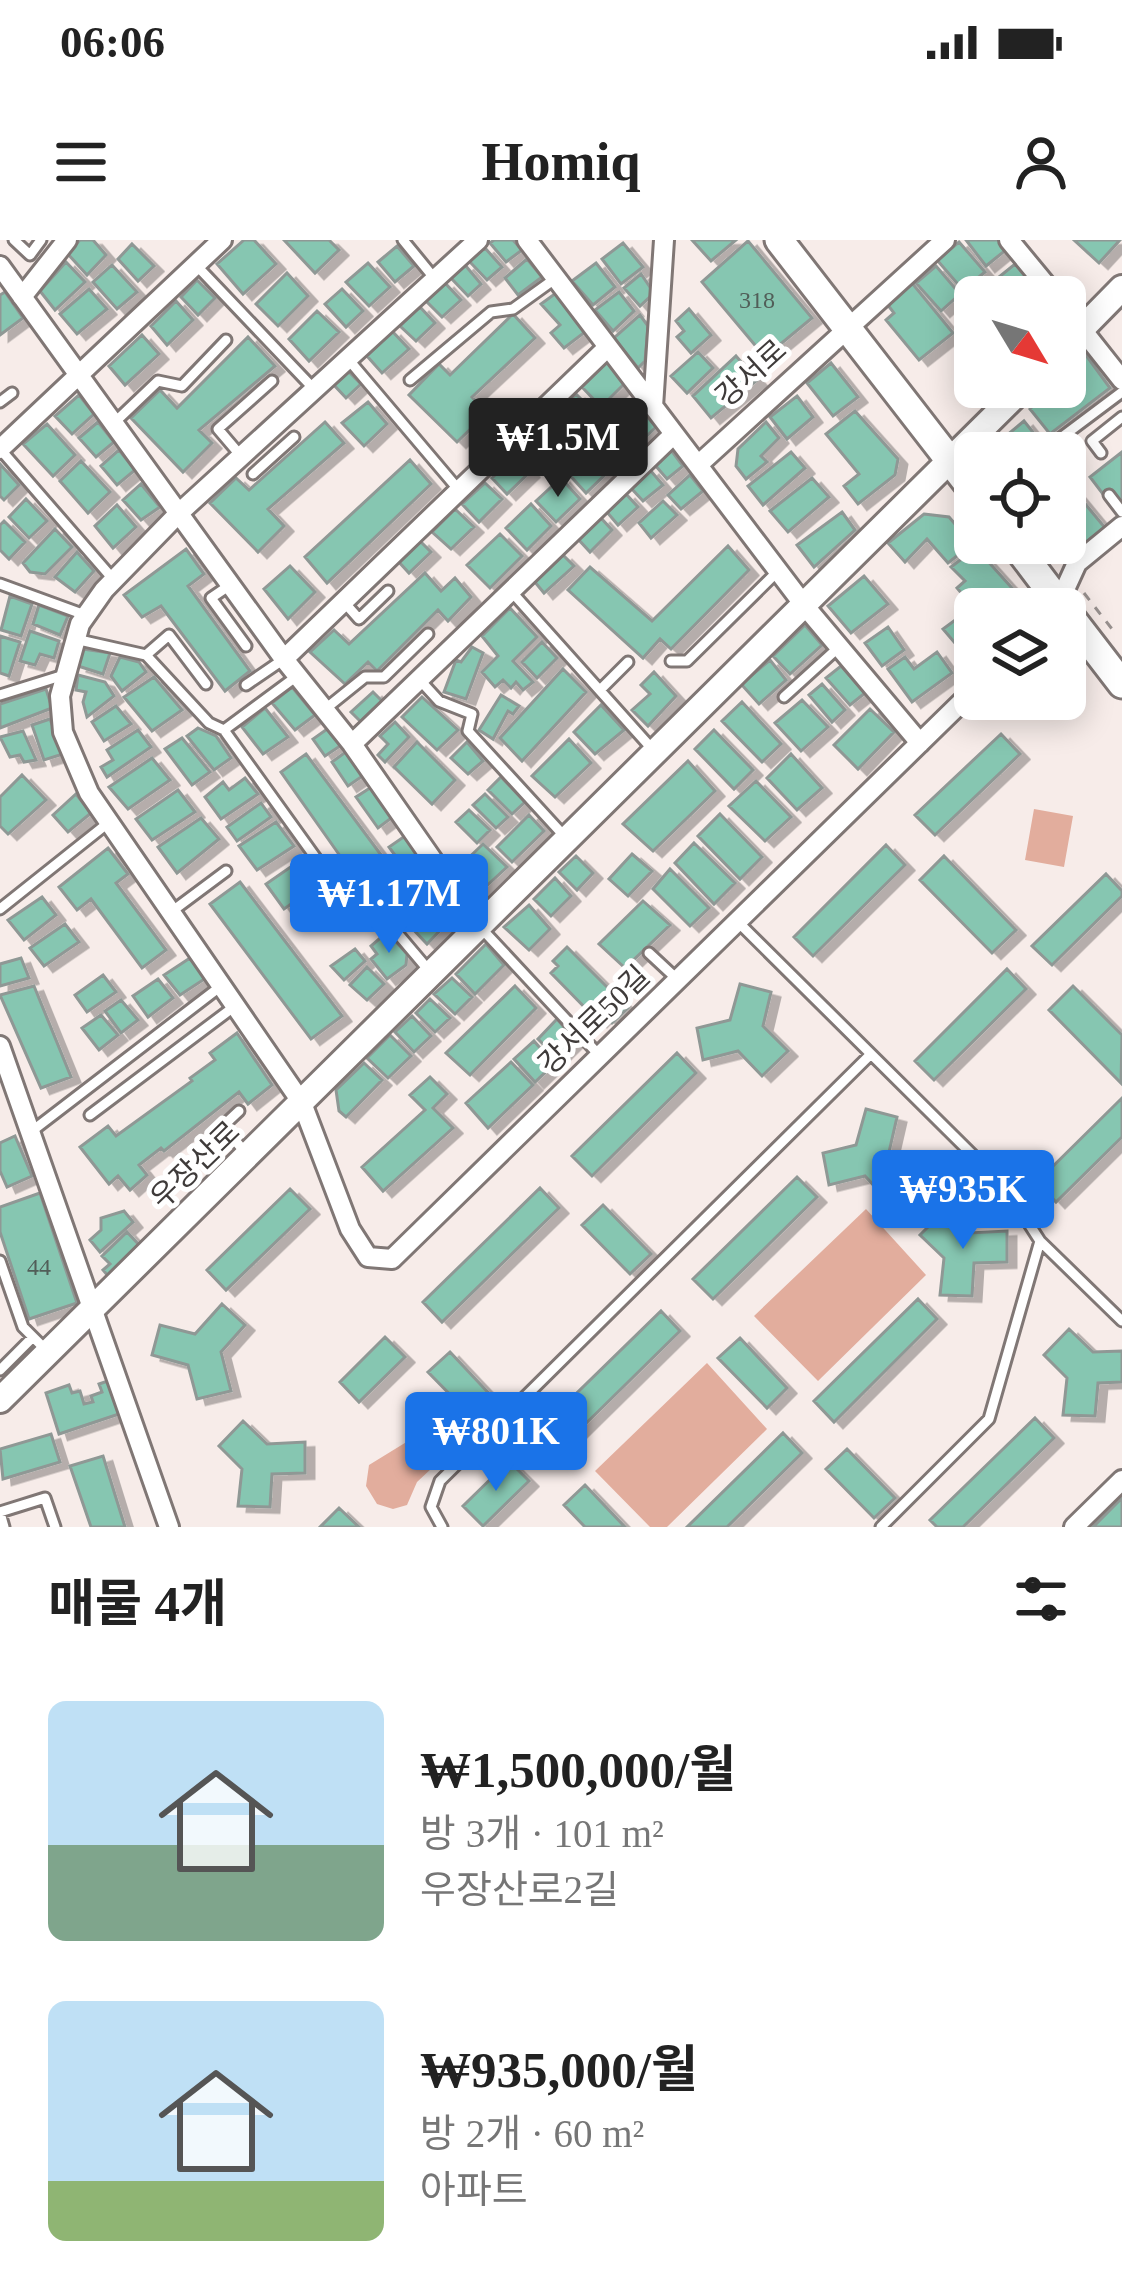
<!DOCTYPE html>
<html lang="ko">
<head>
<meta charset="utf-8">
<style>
	:root { --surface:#fff; --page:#f2f2f2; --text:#222; --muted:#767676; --accent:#1a73e8 }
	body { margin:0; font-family:"Times New Roman","Noto Sans KR",serif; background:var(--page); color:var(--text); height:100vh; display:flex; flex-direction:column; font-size:45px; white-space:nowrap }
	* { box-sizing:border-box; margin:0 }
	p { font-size:39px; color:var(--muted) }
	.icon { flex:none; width:66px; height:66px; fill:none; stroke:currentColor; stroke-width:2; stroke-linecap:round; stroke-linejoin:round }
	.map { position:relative; height:1287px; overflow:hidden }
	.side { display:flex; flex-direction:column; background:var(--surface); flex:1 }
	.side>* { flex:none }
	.needle { width:78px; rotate:128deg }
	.buttons { position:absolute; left:954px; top:36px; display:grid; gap:24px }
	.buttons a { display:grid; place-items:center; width:132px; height:132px; border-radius:18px; background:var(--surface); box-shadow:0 6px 30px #0003; font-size:60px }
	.price { position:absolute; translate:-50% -102px; padding:0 27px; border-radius:12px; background:var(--accent); color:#fff; font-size:39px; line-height:78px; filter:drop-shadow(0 3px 6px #0008) }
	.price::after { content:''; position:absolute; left:50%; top:72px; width:36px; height:27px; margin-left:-18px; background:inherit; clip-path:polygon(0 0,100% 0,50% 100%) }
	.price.on { background:#222; color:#fff }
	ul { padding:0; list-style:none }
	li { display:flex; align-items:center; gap:36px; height:300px; padding:0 48px }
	li span { display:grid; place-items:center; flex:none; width:336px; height:240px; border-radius:18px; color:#555 }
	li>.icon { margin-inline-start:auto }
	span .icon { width:144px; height:144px; fill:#fffc; stroke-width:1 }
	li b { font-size:51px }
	h2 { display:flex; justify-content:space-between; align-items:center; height:144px; padding:0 48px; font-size:51px }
	.status { display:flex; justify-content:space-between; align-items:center; height:84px; padding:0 60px; background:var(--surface); direction:ltr }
	.status svg { height:33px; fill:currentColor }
	header { display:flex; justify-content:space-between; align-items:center; height:156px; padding:0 48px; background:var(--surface); font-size:54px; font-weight:800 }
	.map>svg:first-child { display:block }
	.green { fill:#e2ad9d }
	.building { fill:#86c6b1; stroke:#8f9895; stroke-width:3; filter:url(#shadow) }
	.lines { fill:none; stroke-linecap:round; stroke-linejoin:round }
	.service-casing { stroke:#807775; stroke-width:15 }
	.minor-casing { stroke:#807775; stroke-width:24 }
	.tertiary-casing { stroke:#807775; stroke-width:30 }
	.secondary-casing { stroke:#807775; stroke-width:33 }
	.path { stroke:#98918f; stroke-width:3; stroke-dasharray:9 9; stroke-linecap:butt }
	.service { stroke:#fff; stroke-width:9 }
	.minor { stroke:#fff; stroke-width:18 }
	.tertiary { stroke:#fff; stroke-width:24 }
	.secondary { stroke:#fff; stroke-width:27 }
	.labels { text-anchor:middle; stroke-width:10; stroke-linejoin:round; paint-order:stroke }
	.number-label { font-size:24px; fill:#515e58 }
	.street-label { font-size:30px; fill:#3f3b3a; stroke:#fff }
</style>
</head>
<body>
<div class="status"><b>06:06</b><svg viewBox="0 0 49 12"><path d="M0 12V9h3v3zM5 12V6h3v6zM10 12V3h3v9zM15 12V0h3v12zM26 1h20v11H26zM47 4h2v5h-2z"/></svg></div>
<header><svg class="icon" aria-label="menu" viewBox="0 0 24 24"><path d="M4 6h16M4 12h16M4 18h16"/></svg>Homiq<svg class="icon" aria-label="person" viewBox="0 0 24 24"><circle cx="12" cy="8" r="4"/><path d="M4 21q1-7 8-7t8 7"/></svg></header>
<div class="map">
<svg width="1122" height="1287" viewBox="0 0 1122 1287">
	<defs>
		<filter id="shadow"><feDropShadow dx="9" dy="5.5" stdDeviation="0" flood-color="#0004"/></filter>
	</defs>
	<rect width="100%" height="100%" fill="#f7ece9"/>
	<path class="green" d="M1034,569L1073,576L1064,627L1025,620Z
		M866,969L926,1035L818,1141L754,1076Z
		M707,1123L767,1189L667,1287H650L595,1231Z
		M426,1190L442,1198L447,1214L417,1242L407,1265L393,1269L377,1264L366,1246L369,1225Z"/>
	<path class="building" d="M80,0H93L106,15L87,35L67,13Z
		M244,0H254L276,24L243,54L217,24Z
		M284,0H329L339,10L315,33Z
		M494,0H513L522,10L506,22L490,3Z
		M692,0H736L711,21Z
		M966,0H1000L1007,9L986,26Z
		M1074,0H1120L1099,23Z
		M748,1L812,78L765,117L702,42Z
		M959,2L985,32L963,50L937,20Z
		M623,3L643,27L621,44L602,19Z
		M132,4L154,26L138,41L118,19Z
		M397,6L414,26L395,42L378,22Z
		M485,8L502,27L487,40L469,21Z
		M527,19L542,37L518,55L505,38Z
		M66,22L85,42L55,70L40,51Z
		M368,23L390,47L369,66L346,42Z
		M596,23L615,47L593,65L572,41Z
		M1015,24L1029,41L1007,57L994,41Z
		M112,25L137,52L117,69L93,42Z
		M465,25L481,44L468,56L451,38Z
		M936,26L960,54L941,71L916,43Z
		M287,33L308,56L278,86L256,64Z
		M641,34L654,53L640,66L624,48Z
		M197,40L215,58L198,75L181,57Z
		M445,43L461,60L442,77L425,60Z
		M912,43L953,93L919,120L886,80L894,73L887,64Z
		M89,49L107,69L77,94L60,74Z
		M342,49L363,71L346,87L325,64Z
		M5,52L23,78L0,95V55Z
		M619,52L634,71L613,91L595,70Z
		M556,53L585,92L564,108L551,93L560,85L541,64Z
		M176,61L193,80L167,105L151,86Z
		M420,67L435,83L416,101L400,86Z
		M689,69L711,95L691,113L677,97L684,91L676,81Z
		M317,71L339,92L309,121L289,99Z
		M513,74L535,98L472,157L487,173L457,202L409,155L439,124L450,135Z
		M640,75L648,86L645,121L638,128L614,98Z
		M392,91L409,109L382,133L367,116Z
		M142,95L159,114L125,145L109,126Z
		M248,97L275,126L199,190L212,203L183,232L131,178L160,150L177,168Z
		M1083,111L1110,148L1050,194L1030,169L1050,147H1065V131Z
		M698,112L713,128L687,153L671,136Z
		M736,116L757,140L711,178L693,156Z
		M607,121L626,142L601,167L582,147Z
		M831,123L858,157L833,176L807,143Z
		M348,131L361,144L346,158L333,144Z
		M576,154L597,175L565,206L545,185Z
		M79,155L94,174L72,194L55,176Z
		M797,156L813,177L787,199L770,177Z
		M368,162L387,184L364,206L342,183Z
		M636,163L656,187L619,223L598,200Z
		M855,171L898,219L895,235L858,264L844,246L859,234L826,194Z
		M1024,181L1044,206L1035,213H1002L1007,195Z
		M98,182L114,202L96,217L79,198Z
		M325,182L344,203L268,269L284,286L258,312L210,263L236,238L249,250Z
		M766,182L779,198L761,216L767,222L746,239L736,226L738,209Z
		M47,184L75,215L53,236L23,204Z
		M537,193L558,215L540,233L519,211Z
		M591,207L612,228L586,253L566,231Z
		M119,210L135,230L117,245L101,226Z
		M671,210L683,226L667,239L655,225Z
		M791,212L805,228L763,265L748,246Z
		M1122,212V259L1112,266L1090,237Z
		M515,215L530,232L507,254L492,238Z
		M410,220L431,244L327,343L305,317Z
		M81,221L110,252L88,273L60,241Z
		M0,224L19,245L4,260L0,256Z
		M650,230L663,245L643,261L631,248Z
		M690,235L703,251L681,269L668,255Z
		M561,238L580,259L556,282L536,261Z
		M812,238L829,257L788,292L770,271Z
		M485,243L502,259L479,282L462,264Z
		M141,244L160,267L141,280L123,260Z
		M626,254L638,267L618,285L606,271Z
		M1077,254L1106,289L1075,314L1065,301V264Z
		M26,259L47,281L29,298L9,277Z
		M663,261L677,275L651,298L639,283Z
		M531,264L551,286L527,310L506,288Z
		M117,265L136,287L113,308L95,286Z
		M455,269L474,287L451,309L432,292Z
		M842,272L855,290L814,327L797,305Z
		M924,274L949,277L972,304L948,323L927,299L905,322L888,303Z
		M601,278L612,290L590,312L578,299Z
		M4,281L25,302L9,319L0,310V285Z
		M55,289L72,307L45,334L30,332L23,323Z
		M500,294L522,316L490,348L467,325Z
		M420,301L431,312L409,333L398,321Z
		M728,306L749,330L671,409L660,399L643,418L568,350L590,327L652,381Z
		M976,308L1021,358L1008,369H975V397L960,409L943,389L973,367L957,348L965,341L951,327Z
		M186,309L204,334L188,346L250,431L225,451L161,366L142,377L124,355Z
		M77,312L94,331L75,352L55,337Z
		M563,315L574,326L544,353L534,341Z
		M290,326L315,352L288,379L264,349Z
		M425,333L441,351L455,338L471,357L448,381L438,370L377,431L368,422L345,444L310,412L334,390L349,404Z
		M864,336L888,364L851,393L828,366Z
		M10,356L32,364L21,396L1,390Z
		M39,365L68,376L60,395L33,384Z
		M510,368L537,397L513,421L533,442L523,450L516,442L511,448L503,440L495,447L482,432L498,416L482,396Z
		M805,385L822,405L790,434L773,416Z
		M888,387L904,410L882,426L865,403Z
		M30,391L59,401L54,418L40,414L35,425L20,421Z
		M0,396L20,402L9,436L0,433Z
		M542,402L557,418L537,438L522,422Z
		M472,407L483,413L466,459L444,452L456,420L461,422Z
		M83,409L110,413L103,434L78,426Z
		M937,412L952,433L912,462L888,429L905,417L914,429Z
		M120,417L139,422L146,432L122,451L111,436Z
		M770,420L786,440L759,464L741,444Z
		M841,426L865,453L850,465L826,438Z
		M563,429L586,452L522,521L500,498Z
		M654,432L676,456L648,486L632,470L650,454L641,445Z
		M78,435L105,442L114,456L87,477L83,462L86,452L76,450Z
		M154,437L182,470L152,491L124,457Z
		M822,444L845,470L832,482L809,455Z
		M292,447L315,475L295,490L272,463Z
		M46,449L52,468L0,488V464Z
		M373,452L383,462L362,483L351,472Z
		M501,455L519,466L513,474L508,471L493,499L479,490Z
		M422,457L458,490L437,510L402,477Z
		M802,460L828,487L801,511L775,483Z
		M742,462L781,504L762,522L722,481Z
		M601,465L624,490L595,514L574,492Z
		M116,466L131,484L104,501L92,482Z
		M265,468L288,497L263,514L242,487Z
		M870,469L894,492L858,529L834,505Z
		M50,479L63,514L44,520L32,485Z
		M395,482L409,497L385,522L378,515L388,504L380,496Z
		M330,487L343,504L325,516L313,499Z
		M198,488L216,496L231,518L214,530L187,496Z
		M138,490L151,507L107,537L101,527L113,520L107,510Z
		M714,490L753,530L734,549L695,509Z
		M23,491L36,520L24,522L20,515L10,517L0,497Z
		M1001,494L1020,514L935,595L915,575Z
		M182,498L210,532L192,545L165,509Z
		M569,499L591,523L555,557L532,536Z
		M417,502L455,540L432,564L394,527Z
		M467,502L483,521L468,534L451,518Z
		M347,511L364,535L348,546L332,522Z
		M306,514L390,627L369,641L357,625L350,630L281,532Z
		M791,514L822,548L797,570L767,538Z
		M152,518L170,540L128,569L109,547Z
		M688,521L715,551L653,611L623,584Z
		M22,535L46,560L8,594L0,586V557Z
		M501,537L525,562L512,574L488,550Z
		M245,538L258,554L221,579L205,557L223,542L229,550Z
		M756,541L791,577L765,601L729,566Z
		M373,546L394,576L378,588L356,557Z
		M178,550L195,572L152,600L136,579Z
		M76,554L91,573L68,592L53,575Z
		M485,554L508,577L496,588L473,565Z
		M261,563L271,577L237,601L227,587Z
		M469,570L490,590L477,603L456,582Z
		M720,574L762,617L740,639L698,596Z
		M529,575L544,591L512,622L497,607Z
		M201,578L219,599L177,633L158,607Z
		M276,582L294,606L257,630L239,606Z
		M405,596L426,624L410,636L389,607Z
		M694,603L735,643L714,664L675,623Z
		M483,604L507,627L480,652L458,628Z
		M886,605L905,625L813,716L794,697Z
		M108,608L128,634L116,643L166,710L142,728L91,659L77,670L59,647Z
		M632,614L652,631L628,656L609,639Z
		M576,616L593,633L577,650L559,632Z
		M944,616L1016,690L992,713L920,640Z
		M305,617L324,641L284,669L266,644Z
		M670,629L709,668L690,686L653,649Z
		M1106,634L1122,651V656L1052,725L1032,706Z
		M398,638L417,660L401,676L378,652Z
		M555,638L571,656L551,676L534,659Z
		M240,642L342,776L311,799L210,664Z
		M441,654L457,673L427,704L409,685Z
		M42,657L56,675L24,700L8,680Z
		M643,661L670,685L625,728L599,704Z
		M529,665L550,689L529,710L504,687Z
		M65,684L79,702L44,726L30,708Z
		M387,692L407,714L406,725L387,739L371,719L377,714L371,706Z
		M486,704L504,725L475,754L456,734Z
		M567,707L628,768L612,783L604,775L598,781L551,733L558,726L553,721Z
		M355,709L365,721L344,740L331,726Z
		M21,718L29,738L0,746V724Z
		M190,718L206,738L180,755L164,735Z
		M367,727L384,744L367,760L350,745Z
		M1007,729L1026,749L934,840L915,821Z
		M103,735L116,752L87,772L75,755Z
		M452,738L472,757L455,774L434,754Z
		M158,739L173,758L148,777L133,756Z
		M740,744L771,752L763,786L788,811L762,836L738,811L703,820L697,788L730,780Z
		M34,746L71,837L41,848L0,755Z
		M515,746L536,768L470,835L446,813Z
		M1073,746L1122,795L1121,843L1049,770Z
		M430,759L450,778L435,792L416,773Z
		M121,760L138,780L121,793L105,771Z
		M101,775L118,795L99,810L82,788Z
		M412,776L431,796L414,812L395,792Z
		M557,779L575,800L557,818L538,799Z
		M237,793L272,845L248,864L239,852L164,911L161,908L139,925L147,935L130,950L118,936L109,944L80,907L108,886L116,896L192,841L190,838L215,820L210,813Z
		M390,795L411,816L388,838L367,818Z
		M534,801L554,824L535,842L514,819Z
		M677,813L696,833L592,936L572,916Z
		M511,822L533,845L488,888L466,863Z
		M364,823L382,840L346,877L339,871L336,850Z
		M430,837L447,854L433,868L453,888L383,951L362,927L425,870L410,855Z
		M1122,858V897L1056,962L1037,942Z
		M866,869L897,877L889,912L914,936L888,961L865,936L829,945L823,913L856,905Z
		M15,896L32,936L7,947L0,931V903Z
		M797,937L817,957L713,1059L693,1039Z
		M540,948L559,968L442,1082L423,1062Z
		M290,949L310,969L226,1050L207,1030Z
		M40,953L77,1063L29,1079L0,992V967Z
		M603,965L651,1014L630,1034L582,985Z
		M945,970L969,993L1007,991V1022L974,1023L972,1056L940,1055L944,1018L920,995Z
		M124,971L133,982L100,1012L90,1000L101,990V978Z
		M127,992L141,1007L109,1037L103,1030L110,1024L102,1016Z
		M918,1059L937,1079L834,1182L814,1161Z
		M222,1064L245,1085L221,1112L231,1151L197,1159L188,1125L152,1115L160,1085L195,1094Z
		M661,1071L680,1091L564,1205L544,1185Z
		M1069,1089L1093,1112L1122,1111V1142L1098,1143L1095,1176L1063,1175L1067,1138L1044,1115Z
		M385,1097L405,1117L359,1162L340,1142Z
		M740,1098L787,1148L767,1168L718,1118Z
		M450,1112L497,1162L477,1182L428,1132Z
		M111,1140L122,1173L59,1194L46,1153L69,1145L72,1153L80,1151L84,1164L93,1162L91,1156L102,1152L99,1144Z
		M1035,1178L1054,1198L963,1287H937L930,1280Z
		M243,1181L267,1204L305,1202V1233L272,1234L270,1267L238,1266L242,1229L219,1206Z
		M783,1193L802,1213L727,1287H687Z
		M51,1194L60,1222L3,1239L0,1209Z
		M847,1209L895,1258L874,1278L826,1229Z
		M103,1216L125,1287H91L70,1226Z
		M509,1221L529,1241L483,1286L463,1266Z
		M585,1245L625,1287H585L564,1265Z
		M1122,1258V1287H1093Z
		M339,1268L359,1287H320Z"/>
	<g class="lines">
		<g class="service-casing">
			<path id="service" d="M14,0L30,15L41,0
				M403,0L435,39
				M196,25L314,149
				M348,119L458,249
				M410,140L491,72L513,69L556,38
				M0,162L12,153
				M114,183L158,141L182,146L226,100
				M1062,197L1122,152
				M0,209L113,339
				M1101,213L1092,201L1122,177
				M241,216L218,189L272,141
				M253,234L294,197
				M1109,255L1122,272
				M0,344L85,375
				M230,345L211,358L246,406
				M510,350L654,511
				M344,362L359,379L388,351
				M75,399L146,415L209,483L224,490L331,639L371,662L431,733
				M146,415L169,395L206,444
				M671,421H687L778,331
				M418,438L439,461L472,474L468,491L566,598
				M246,445L284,419
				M600,450L628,422
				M0,455L64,435
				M784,457L839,407
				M324,470L365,437H384L428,394
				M224,490L297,436
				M0,669L108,583
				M171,672L226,631
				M737,681L1006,948L1040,1001L1122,1081
				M481,688L600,816
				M649,713L678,740
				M239,871L223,886L244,911
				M90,875L235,766
				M32,891L221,746
				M0,1021L23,1087L48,1112
				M0,1130L33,1097
				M0,1272L45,1258L55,1287
				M0,1273L4,1287
				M442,1287L431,1267L440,1241L871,814
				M881,1287L989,1179L1040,1001"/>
		</g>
		<g class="minor-casing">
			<path id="minor" d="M478,0L178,274L104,350L80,384L60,456L63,492L89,553L302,863L350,989L368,1017L392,1019L975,449
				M527,0L804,365L920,503
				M1009,0L1056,57
				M0,26L284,419L352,504L478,685
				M22,57L67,0
				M1065,68L1122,140
				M653,167L664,0
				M0,209L222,0
				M698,225L945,0
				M1056,369L1077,323L1122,286
				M284,419L608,107
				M352,504L674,194
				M0,806L169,1287
				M1074,1287L1122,1240"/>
		</g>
		<g class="tertiary-casing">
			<path id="tertiary" d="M1065,106L1122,48
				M0,1160L1024,147"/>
		</g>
		<g class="secondary-casing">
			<path id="secondary" d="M779,0L975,253
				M1014,303L1064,369
				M1065,370L1122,444"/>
		</g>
		<path class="path" d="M1084,353L1112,389
			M1065,447L1080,466"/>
		<use href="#service" class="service"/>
		<use href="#minor" class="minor"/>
		<use href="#tertiary" class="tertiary"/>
		<use href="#secondary" class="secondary"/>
	</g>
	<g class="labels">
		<g class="number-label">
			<text x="757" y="68">318</text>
			<text x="39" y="1035">44</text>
		</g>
		<g class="street-label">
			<text transform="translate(751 133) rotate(-42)" y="10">강서로</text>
			<text transform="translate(594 780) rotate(-44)" y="10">강서로50길</text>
			<text transform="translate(195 925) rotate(-44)" y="10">우장산로</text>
		</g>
	</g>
</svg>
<div class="buttons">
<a><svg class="needle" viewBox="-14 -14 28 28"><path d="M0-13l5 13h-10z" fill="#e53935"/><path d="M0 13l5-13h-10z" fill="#767676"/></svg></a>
<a><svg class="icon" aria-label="locate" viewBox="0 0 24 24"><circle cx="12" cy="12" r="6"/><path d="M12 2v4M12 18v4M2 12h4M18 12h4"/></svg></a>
<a><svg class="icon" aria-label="layers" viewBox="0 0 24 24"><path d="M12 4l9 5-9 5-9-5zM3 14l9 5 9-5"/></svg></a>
</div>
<b class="price on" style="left:558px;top:260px">₩1.5M</b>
<b class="price" style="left:389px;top:716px">₩1.17M</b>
<b class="price" style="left:963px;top:1012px">₩935K</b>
<b class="price" style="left:496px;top:1254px">₩801K</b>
</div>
<section class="side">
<h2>매물 4개<svg class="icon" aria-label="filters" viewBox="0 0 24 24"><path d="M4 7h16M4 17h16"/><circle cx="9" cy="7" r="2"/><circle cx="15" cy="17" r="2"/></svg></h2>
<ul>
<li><span style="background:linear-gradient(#bfe0f5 60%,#7fa58c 0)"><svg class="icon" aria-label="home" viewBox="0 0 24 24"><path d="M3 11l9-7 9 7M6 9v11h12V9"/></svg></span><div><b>₩1,500,000/월</b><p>방 3개 · 101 m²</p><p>우장산로2길</p></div></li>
<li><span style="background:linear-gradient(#bfe0f5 75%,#8fb573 0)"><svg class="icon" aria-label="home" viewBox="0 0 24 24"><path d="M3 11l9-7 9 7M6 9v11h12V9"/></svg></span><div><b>₩935,000/월</b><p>방 2개 · 60 m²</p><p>아파트</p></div></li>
</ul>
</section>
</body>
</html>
